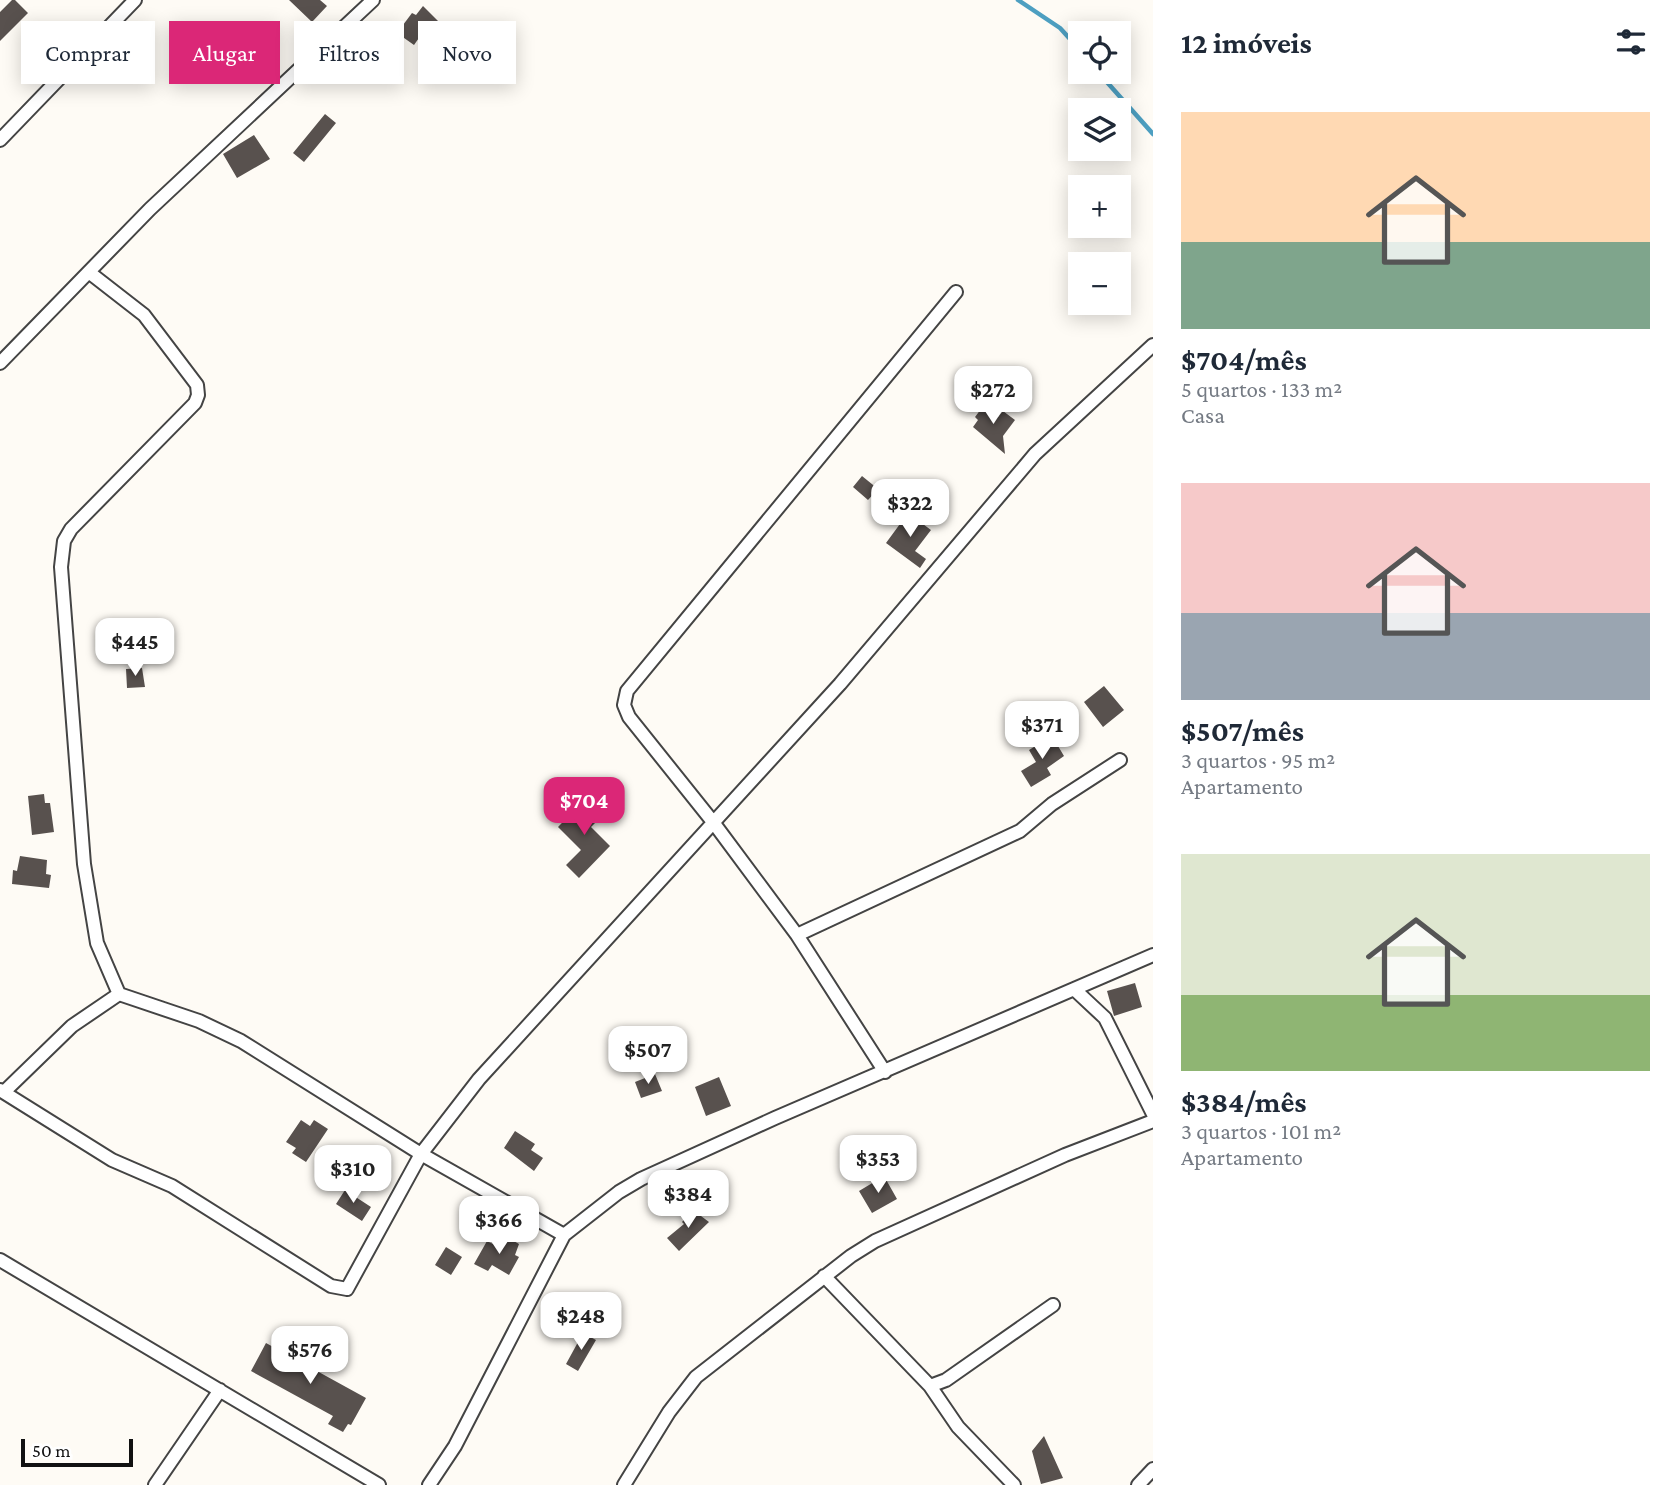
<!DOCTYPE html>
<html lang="pt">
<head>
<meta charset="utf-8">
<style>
	:root { --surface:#fff; --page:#f2f2f3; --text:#1f2937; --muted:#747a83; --accent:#db2777 }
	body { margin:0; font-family:"Crimson Pro",serif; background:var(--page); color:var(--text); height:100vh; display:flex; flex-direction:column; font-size:26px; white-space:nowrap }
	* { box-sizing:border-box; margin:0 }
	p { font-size:23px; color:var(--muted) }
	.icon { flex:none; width:38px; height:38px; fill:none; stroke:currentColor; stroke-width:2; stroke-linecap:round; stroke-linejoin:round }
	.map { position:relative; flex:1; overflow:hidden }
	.details { display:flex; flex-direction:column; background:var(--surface); width:525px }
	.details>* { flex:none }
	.hud { position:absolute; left:21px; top:21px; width:665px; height:63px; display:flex; gap:14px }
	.buttons { position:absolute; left:1068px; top:21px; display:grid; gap:14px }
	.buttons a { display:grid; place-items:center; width:63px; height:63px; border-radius:0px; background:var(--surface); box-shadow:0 4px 18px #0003; font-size:35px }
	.scale { position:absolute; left:21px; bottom:18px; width:112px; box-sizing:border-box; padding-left:7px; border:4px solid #111; border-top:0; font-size:19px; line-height:24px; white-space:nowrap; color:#111; -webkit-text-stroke:5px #fff; paint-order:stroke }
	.price { position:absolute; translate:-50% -60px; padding:0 16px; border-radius:14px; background:#fff; color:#222; font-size:23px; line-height:46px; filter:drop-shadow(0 2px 4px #0008) }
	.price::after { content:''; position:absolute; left:50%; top:42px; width:21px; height:16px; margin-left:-10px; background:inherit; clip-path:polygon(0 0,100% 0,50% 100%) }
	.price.selected { background:var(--accent); color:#fff }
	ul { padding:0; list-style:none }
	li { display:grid; align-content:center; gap:14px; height:371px; padding:0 28px }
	li span { display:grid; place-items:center; height:217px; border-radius:0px; color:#555 }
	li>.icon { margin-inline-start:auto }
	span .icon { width:126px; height:126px; fill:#fffc; stroke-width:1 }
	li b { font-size:30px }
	h2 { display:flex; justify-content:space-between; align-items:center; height:84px; padding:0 28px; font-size:30px }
	.chip { padding:0 24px; border-radius:0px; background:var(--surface); box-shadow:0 4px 18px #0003; font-size:24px; line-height:63px }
	.chip.selected { background:var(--accent); color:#fff }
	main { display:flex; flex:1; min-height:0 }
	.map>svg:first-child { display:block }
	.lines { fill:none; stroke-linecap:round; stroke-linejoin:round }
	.stream { stroke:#4d9fc1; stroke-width:4.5 }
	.building { fill:#58514e }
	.minor-casing { stroke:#444; stroke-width:16 }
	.minor { stroke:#fff; stroke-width:12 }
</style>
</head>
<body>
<main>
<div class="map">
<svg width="1153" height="1485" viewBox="0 0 1153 1485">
	<rect width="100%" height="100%" fill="#fefbf5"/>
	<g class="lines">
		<path class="stream" d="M1018,0L1060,28L1080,50
			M1098,72L1153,134"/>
	</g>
	<path class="building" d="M12,0H15L28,13L0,41V12Z
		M289,0H320L327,6L312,22Z
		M423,6L443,26V34L421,35L414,45L397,33L412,13L416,15Z
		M367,36L395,59L375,81L356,66L366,54L358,47Z
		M325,114L336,123L304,162L293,153Z
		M254,135L270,159L237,178L223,154Z
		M984,405L998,417L1003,411L1015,420L1003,436L1005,454L973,427L978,420L975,417Z
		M862,476L878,489L868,500L853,487Z
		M908,513L931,530L915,551L926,559L920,568L886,543Z
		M142,668L145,687L127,688L126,669Z
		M1104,686L1124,710L1103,727L1084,702Z
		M1052,736L1064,756L1047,768L1051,775L1031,787L1021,771L1036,762L1029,750Z
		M44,794L45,803H50L54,832L32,835L28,796Z
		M586,798L603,815L591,827L610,846L579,878L566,865L581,850L558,827Z
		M20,856L47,860L46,874L51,875L49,888L12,884L13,870L17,871Z
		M1135,983L1142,1007L1114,1016L1107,991Z
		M655,1074L662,1091L641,1098L635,1082Z
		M719,1077L731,1106L706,1116L695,1087Z
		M301,1120L310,1126L314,1120L328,1129L306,1162L292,1153L296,1148L286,1142Z
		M515,1131L535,1144L531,1150L543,1158L534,1171L504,1148Z
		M884,1176L897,1199L872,1213L859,1191Z
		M345,1190L371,1207L362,1221L336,1204Z
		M693,1210L709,1222L679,1251L667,1238L684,1224L682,1222Z
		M505,1236L519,1244L515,1255L519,1257L509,1275L492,1265L488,1271L474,1264L487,1241L495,1245Z
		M446,1247L462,1257L451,1275L435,1265Z
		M583,1333L596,1340L578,1371L566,1364Z
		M266,1343L366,1398L351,1425L348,1424L343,1432L328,1424L333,1416L251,1371Z
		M1044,1436L1063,1478L1041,1484L1032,1451Z"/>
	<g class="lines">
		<g class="minor-casing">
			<path id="minor" d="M0,140L135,0
				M90,273L144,315L197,385L198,395L195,403L71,529L64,541L61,567L84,864L97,943L119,994L199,1021L241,1041L421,1154L564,1235
				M0,363L150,209L373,0
				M797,935L1020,831L1052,804L1120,760
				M1074,989L1105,1018L1153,1114
				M885,1072L797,935L713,822L629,717L624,705L627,691L956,292
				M0,1090L112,1160L172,1186L331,1286L347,1289L421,1154L479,1079L840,684L1035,454L1153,345
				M4,1092L72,1026L119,994
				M0,1260L379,1485
				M824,1276L930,1386L946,1380L1053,1305
				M930,1386L958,1427L1014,1485
				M155,1485L220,1390
				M429,1485L455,1446L564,1235L619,1192L641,1179L775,1118L1153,955
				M624,1485L669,1412L696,1377L851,1256L875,1241L1065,1155L1153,1121
				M1138,1485L1153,1469"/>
		</g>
		<use href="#minor" class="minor"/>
	</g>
</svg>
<div class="buttons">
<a><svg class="icon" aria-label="locate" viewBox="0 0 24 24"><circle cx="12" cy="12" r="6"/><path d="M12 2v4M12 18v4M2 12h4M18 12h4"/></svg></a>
<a><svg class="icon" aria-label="layers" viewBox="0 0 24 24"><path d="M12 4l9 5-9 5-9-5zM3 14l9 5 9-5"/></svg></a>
<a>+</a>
<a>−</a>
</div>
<div class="scale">50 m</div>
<b class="price" style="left:993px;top:426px">$272</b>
<b class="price" style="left:910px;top:539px">$322</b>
<b class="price" style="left:135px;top:678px">$445</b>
<b class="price" style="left:1042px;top:761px">$371</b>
<b class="price selected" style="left:584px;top:837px">$704</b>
<b class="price" style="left:648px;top:1086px">$507</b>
<b class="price" style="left:878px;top:1195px">$353</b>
<b class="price" style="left:353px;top:1205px">$310</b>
<b class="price" style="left:688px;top:1230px">$384</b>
<b class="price" style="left:499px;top:1256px">$366</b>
<b class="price" style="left:581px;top:1352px">$248</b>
<b class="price" style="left:310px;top:1386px">$576</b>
<div class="hud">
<a class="chip">Comprar</a>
<a class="chip selected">Alugar</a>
<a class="chip">Filtros</a>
<a class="chip">Novo</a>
</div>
</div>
<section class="details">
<h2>12 imóveis<svg class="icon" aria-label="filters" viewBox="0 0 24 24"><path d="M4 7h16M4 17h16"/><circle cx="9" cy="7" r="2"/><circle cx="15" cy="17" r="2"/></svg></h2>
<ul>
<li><span style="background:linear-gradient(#ffd9b3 60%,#7fa58c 0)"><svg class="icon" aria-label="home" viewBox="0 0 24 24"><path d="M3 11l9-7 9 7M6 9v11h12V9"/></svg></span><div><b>$704/mês</b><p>5 quartos · 133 m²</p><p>Casa</p></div></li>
<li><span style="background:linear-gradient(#f6c9c9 60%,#9aa5b1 0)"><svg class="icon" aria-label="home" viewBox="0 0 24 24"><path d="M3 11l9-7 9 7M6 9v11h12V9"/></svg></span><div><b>$507/mês</b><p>3 quartos · 95 m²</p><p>Apartamento</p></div></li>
<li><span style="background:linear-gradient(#dfe7d0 65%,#8fb573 0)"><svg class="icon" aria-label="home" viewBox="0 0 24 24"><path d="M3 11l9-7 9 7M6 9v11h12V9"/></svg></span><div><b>$384/mês</b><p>3 quartos · 101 m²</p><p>Apartamento</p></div></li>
</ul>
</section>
</main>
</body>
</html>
